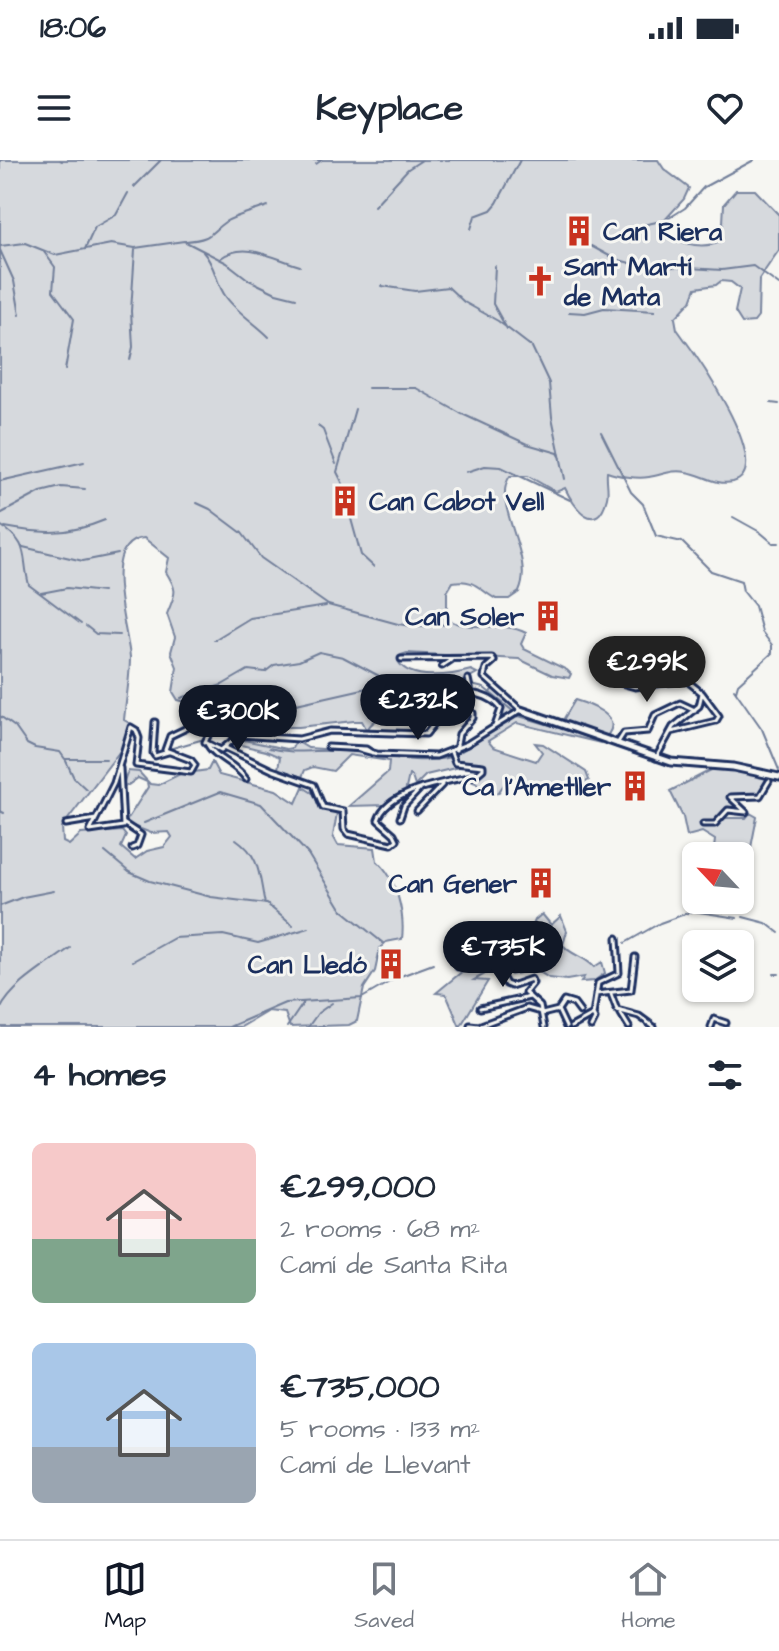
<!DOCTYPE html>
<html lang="en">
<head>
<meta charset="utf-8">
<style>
	:root { --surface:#fff; --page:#f6f6f7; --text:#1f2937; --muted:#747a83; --line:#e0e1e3; --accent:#111827 }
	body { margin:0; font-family:"Architects Daughter",sans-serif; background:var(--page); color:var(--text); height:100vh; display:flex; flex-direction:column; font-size:30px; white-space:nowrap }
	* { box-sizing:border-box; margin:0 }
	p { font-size:26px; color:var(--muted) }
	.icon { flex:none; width:44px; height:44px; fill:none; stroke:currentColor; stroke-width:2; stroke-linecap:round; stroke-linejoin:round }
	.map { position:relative; height:867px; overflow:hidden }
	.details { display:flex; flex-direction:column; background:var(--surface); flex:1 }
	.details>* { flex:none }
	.needle { width:52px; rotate:296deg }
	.tools { position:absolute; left:682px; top:682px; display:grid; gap:16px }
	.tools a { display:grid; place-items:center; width:72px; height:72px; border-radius:12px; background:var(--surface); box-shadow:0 2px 6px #0004; font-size:40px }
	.price { position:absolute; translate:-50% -68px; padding:0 18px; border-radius:28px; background:var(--accent); color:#fff; font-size:26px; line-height:52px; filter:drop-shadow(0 2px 4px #0008) }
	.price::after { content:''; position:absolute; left:50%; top:48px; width:24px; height:18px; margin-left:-12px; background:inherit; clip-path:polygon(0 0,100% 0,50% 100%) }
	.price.selected { background:#222; color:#fff }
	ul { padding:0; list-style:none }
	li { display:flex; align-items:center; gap:24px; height:200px; padding:0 32px }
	li span { display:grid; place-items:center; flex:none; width:224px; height:160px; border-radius:12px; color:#555 }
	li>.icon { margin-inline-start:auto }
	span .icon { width:96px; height:96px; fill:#fffc; stroke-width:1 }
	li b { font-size:34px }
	h2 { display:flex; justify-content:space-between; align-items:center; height:96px; padding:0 32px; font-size:34px }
	.status { display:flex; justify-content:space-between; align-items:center; height:56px; padding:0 40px; background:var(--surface); direction:ltr }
	.status svg { height:22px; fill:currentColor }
	header { display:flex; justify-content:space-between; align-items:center; height:104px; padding:0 32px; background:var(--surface); font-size:36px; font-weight:800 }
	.dock { display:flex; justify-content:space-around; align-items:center; height:112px; border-top:2px solid var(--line); background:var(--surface); font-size:22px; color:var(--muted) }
	.dock a { display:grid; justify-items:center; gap:4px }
	.dock .selected { color:var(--accent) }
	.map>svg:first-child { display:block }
	.green { fill:#d6d9dd; stroke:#78849e; stroke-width:2 }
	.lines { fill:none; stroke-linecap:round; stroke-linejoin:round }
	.stream { stroke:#717e99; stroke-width:2 }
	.minor-casing { stroke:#1b2f5e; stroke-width:9 }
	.tertiary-casing { stroke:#1b2f5e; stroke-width:11 }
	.minor { stroke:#f6f6f2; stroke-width:3 }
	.tertiary { stroke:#f6f6f2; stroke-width:5 }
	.labels { text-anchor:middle; stroke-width:6; stroke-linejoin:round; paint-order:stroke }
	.poi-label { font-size:26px; font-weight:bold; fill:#1b2f5e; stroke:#f6f6f2; text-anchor:end }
</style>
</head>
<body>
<div class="status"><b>18:06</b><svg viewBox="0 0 49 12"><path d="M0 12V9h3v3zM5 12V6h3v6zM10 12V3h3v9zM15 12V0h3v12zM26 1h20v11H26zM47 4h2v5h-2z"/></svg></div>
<header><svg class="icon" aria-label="menu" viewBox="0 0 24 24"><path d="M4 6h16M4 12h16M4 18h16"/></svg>Keyplace<svg class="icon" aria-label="heart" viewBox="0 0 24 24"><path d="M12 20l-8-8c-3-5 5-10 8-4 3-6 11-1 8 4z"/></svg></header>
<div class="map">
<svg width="779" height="867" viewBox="0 0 779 867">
	<rect width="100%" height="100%" fill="#f6f6f2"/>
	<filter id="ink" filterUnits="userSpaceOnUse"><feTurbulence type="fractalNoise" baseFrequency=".0125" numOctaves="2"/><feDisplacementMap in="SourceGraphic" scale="16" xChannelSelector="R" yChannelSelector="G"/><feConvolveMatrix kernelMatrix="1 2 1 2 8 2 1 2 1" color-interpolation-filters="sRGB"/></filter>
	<g filter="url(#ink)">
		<path class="green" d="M0,0H658L664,9L689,28L684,39L662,63C669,85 703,90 722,81L724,44L736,30H755L779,55V90L759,119L758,157L754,162L742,163L735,152L740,129L731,122L721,121L716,125L696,128L691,141L675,158L677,169C691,188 779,310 733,322C716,326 702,314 686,312C673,309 662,315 649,317C637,319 618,316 607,312C606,320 609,330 607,338C597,377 574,348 565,328L556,332L528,316H510C490,344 536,396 519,432L509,439H496C479,430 475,418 453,422L447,432V459C471,473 501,460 526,473L521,484L524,489L567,510L571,514L569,518L552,515L519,499L407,493L401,495L398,501C409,522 453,515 471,510L477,513L463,521L461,531L398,532L395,539L407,548L406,558C390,557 375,555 367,570L362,561H354L299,567H255L241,563L232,552L178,540L173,532L177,507L171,492L175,477L167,454C175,433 179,433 166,412L169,398L144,378C98,381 128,470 130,497C130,518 126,539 124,560L131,564L123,587L62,667L63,682L69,685L81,674L122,671L126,676L121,687L135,699L147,691L164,687L172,677L169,672L151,673L125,663L148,627L147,622L138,618L127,626L123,625L128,611L139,612L150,624L158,625L180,614L208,610L212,602L219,615L276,630L296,643L303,627L314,634L320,648L337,653L333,676L338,685L375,688L377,701C397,718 405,755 402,779L386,782L380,788L375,811L364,828L357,861L349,865L290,867L285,853L268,851L241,867H0Z
			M493,528L521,547L563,560L575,540C588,544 621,555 609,573C607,577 603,580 600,583L517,563L488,581L493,587L536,601L542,592L535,583L543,584L586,612L589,620C565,637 534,624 510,616L498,633L485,635L476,622L470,620L485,609L483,604L476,603L426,615L415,626L412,617L409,615L405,633L388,645L349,646L388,612L389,601L349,595L333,611L313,607L305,610L302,617L278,609L280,597L266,591L233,583L239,579L286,589L292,588L296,581L308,588L443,597L505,562C502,549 503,540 488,536Z
			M725,607L770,616L757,635L732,634L730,640L746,650L725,651L715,663L723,658H746L750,653L757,657L746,713H740V696H713L715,680L702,672L687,676L683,657L670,631L713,609Z
			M542,754L551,765L561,756L567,771L563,785C572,796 584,796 594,807L602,802L605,813L594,821L581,822L584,817L567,820L549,818L536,810L511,815L499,807L468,806L489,792L493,796L504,791L507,797L525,785L535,760Z
			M494,809L474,820L488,821L460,867L446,834L436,833L464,810Z"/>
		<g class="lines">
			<path class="stream" d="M60,0L62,1
				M316,4L322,0
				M134,27L161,0
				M374,46L408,9L422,0
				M638,66L666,60L685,48L704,27L754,0
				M471,69L475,56L491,50L497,43L520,0
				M186,81C212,79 208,74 225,62C236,55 255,51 268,46
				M0,86L25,83L55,95L111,84L135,88L184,81L227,103L249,120L276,133L296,138
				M591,86L615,99L634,104
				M85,89L95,67L116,55L128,33
				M0,90L14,121L20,155
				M44,92L55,107L53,131L74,159L65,210
				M203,92C216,106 215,122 226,137C237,152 256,164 269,177
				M221,98C245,80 275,99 300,106
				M639,105L722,110L753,106L779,125
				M495,106L493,144L507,169
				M382,126L415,131L448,127L464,142L498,161L532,187L549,223L552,257L565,319
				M569,152L585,153L604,148L655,151
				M130,200L133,187L131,151L135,90
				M368,228H416L460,253L527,284L558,293L561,298
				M771,243L779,244
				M355,249L337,312L349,336L348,348L361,395L374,407
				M318,266L323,270L336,304
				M601,272L631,332L643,344L656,376L682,382L711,411L741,421L743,431L755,446L762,472L772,485V493L738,524L736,531
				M466,312L485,306L501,307L570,340
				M0,321L84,302
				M197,343L210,349L242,373L261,398L328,445L398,464L419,467L449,464
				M0,354L41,332L61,327L85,329
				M733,357L760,372L773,383H779
				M0,365C31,385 21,395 29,425L81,464
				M5,367C42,374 69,375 105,360
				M23,387L83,401L118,394
				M41,433L67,428L103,432
				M86,466L96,474L119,475
				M214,480L250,458L326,446
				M734,529L762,569L779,610
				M181,538L222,525L248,510L265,512L274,505L299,501L319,492L343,497L383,518
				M261,552L376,526L384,518L447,527L467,524L484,528L519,556L591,577
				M0,556L15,567L27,584L35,588L60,592L65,599H106
				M269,588C294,595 318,589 344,591C380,593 414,606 450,597
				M169,589L204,579
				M455,595L519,556
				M66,601L74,618L86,629
				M745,607L775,613
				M0,651L4,653
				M144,663L220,632L261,644L308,694L342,750L383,783
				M236,679C261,696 259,717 265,744
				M105,692L129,712L150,721L211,737L267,744L293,766
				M0,746L23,737L54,731
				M743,757L766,763L779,773
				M625,783L660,763L693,751L737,758
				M133,801L174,778L223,775L258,783L309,768
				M774,814H779
				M0,850C13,824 46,806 70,788
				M229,867L285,843L362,838L398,817L433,804
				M287,867L304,842
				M308,867L318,853L332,843"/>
			<g class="minor-casing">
				<path id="minor" d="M627,499L620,513L621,523L635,527L686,520
					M442,506L451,500
					M468,519L471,533
					M443,550L399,542L396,537L399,532C428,536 483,522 501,549L495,566
					M155,562L153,593L155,596L168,592
					M131,567L136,570L139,578L136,605L191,612L195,605L191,600L165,590L170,576L220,552L228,556V560L210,572L205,582L221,590L239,575L299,579L330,571L426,574L445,550L463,545L473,553V558L459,574L456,590
					M671,572L716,561L719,556L702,533L686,520L684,510
					M206,582C214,599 236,603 246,619
					M617,584L624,573L648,571L655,555L680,543L695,550
					M328,587L366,589L372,593
					M226,588L272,610L314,625L323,647L343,651L344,669L348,674L392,684L397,680L394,674L378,660C388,629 448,622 476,615L483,609V606L455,603L451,592
					M359,589L377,594L436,596L467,584L521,550L484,517L486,508L494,501L492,498L401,499
					M656,598L673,567L699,546L702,533
					M120,608L123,666L90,671L114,623L131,567
					M417,651L442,625
					M400,658L404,646L421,628
					M123,663L141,675L137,686L132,688
					M66,664L96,659
					M703,664H715L728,650L746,652L730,637L760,636L769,621
					M458,807H497L506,824L511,826L531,819L533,823L525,833L530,837
					M596,834L631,830L635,797
					M611,834L617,850L639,856L654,867
					M530,837L540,846L544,867
					M480,848L530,837
					M558,850L566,867
					M542,854L558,850L564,841L574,844L580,852
					M621,854L629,867
					M470,865L488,867
					M481,865L527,848L541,852
					M571,867L593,855
					M591,867L595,859L593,855L598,823L619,813L617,778
					M711,867L714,859L726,863"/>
			</g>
			<g class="tertiary-casing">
				<path id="tertiary" d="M521,550L671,602L733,607L779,617"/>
			</g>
			<use href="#minor" class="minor"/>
			<use href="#tertiary" class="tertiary"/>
		</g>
	</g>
	<defs>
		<g id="building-bare" transform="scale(2.4)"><path d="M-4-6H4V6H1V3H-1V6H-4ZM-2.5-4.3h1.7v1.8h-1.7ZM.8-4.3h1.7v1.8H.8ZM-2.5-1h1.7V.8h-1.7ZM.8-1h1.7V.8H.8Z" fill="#c8321e" stroke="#f6f6f2" stroke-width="2.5" paint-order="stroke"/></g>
		<g id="church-bare" transform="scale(2.4)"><path d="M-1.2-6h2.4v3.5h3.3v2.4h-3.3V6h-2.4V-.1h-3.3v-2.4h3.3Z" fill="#c8321e" stroke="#f6f6f2" stroke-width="2.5" paint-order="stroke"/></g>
	</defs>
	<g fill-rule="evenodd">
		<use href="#building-bare" x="579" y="71"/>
		<use href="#church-bare" x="540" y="121"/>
		<use href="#building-bare" x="345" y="341"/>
		<use href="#building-bare" x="548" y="456"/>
		<use href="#building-bare" x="635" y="626"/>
		<use href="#building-bare" x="541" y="723"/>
		<use href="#building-bare" x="391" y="804"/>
	</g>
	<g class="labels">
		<g class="poi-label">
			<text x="603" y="80" text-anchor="start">Can Riera</text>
			<text x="564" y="115" text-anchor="start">Sant Martí<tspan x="564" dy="30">de Mata</tspan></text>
			<text x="369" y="350" text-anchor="start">Can Cabot Vell</text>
			<text x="524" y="465">Can Soler</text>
			<text x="611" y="635">Ca l'Ametller</text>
			<text x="517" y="732">Can Gener</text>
			<text x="367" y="813">Can Lledó</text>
		</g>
	</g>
</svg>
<div class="tools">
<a><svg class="needle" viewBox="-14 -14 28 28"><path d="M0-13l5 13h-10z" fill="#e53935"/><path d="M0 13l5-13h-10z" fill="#747a83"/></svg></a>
<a><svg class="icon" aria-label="layers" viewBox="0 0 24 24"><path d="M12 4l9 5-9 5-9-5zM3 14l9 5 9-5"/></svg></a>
</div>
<b class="price selected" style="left:647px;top:544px">€299K</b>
<b class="price" style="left:418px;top:582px">€232K</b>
<b class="price" style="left:238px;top:593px">€300K</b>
<b class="price" style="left:503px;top:829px">€735K</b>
</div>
<section class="details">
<h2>4 homes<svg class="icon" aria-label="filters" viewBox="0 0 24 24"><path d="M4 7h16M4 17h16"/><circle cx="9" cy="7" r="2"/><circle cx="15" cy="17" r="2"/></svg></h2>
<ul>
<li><span style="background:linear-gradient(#f6c9c9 60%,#7fa58c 0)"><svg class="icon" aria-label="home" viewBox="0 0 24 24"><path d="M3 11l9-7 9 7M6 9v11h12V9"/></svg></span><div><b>€299,000</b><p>2 rooms · 68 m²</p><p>Camí de Santa Rita</p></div></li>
<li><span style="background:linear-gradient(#a9c7e8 65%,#9aa5b1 0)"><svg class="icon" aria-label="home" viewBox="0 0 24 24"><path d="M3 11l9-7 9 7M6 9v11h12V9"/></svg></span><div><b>€735,000</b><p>5 rooms · 133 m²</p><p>Camí de Llevant</p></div></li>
</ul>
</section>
<nav class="dock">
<a class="selected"><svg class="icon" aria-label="map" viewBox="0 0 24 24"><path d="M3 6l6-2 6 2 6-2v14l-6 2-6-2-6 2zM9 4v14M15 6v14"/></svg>Map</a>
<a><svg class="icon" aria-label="saved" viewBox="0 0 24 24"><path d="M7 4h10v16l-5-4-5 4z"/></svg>Saved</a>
<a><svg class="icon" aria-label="home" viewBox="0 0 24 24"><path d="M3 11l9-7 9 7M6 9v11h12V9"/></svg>Home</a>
</nav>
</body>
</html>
